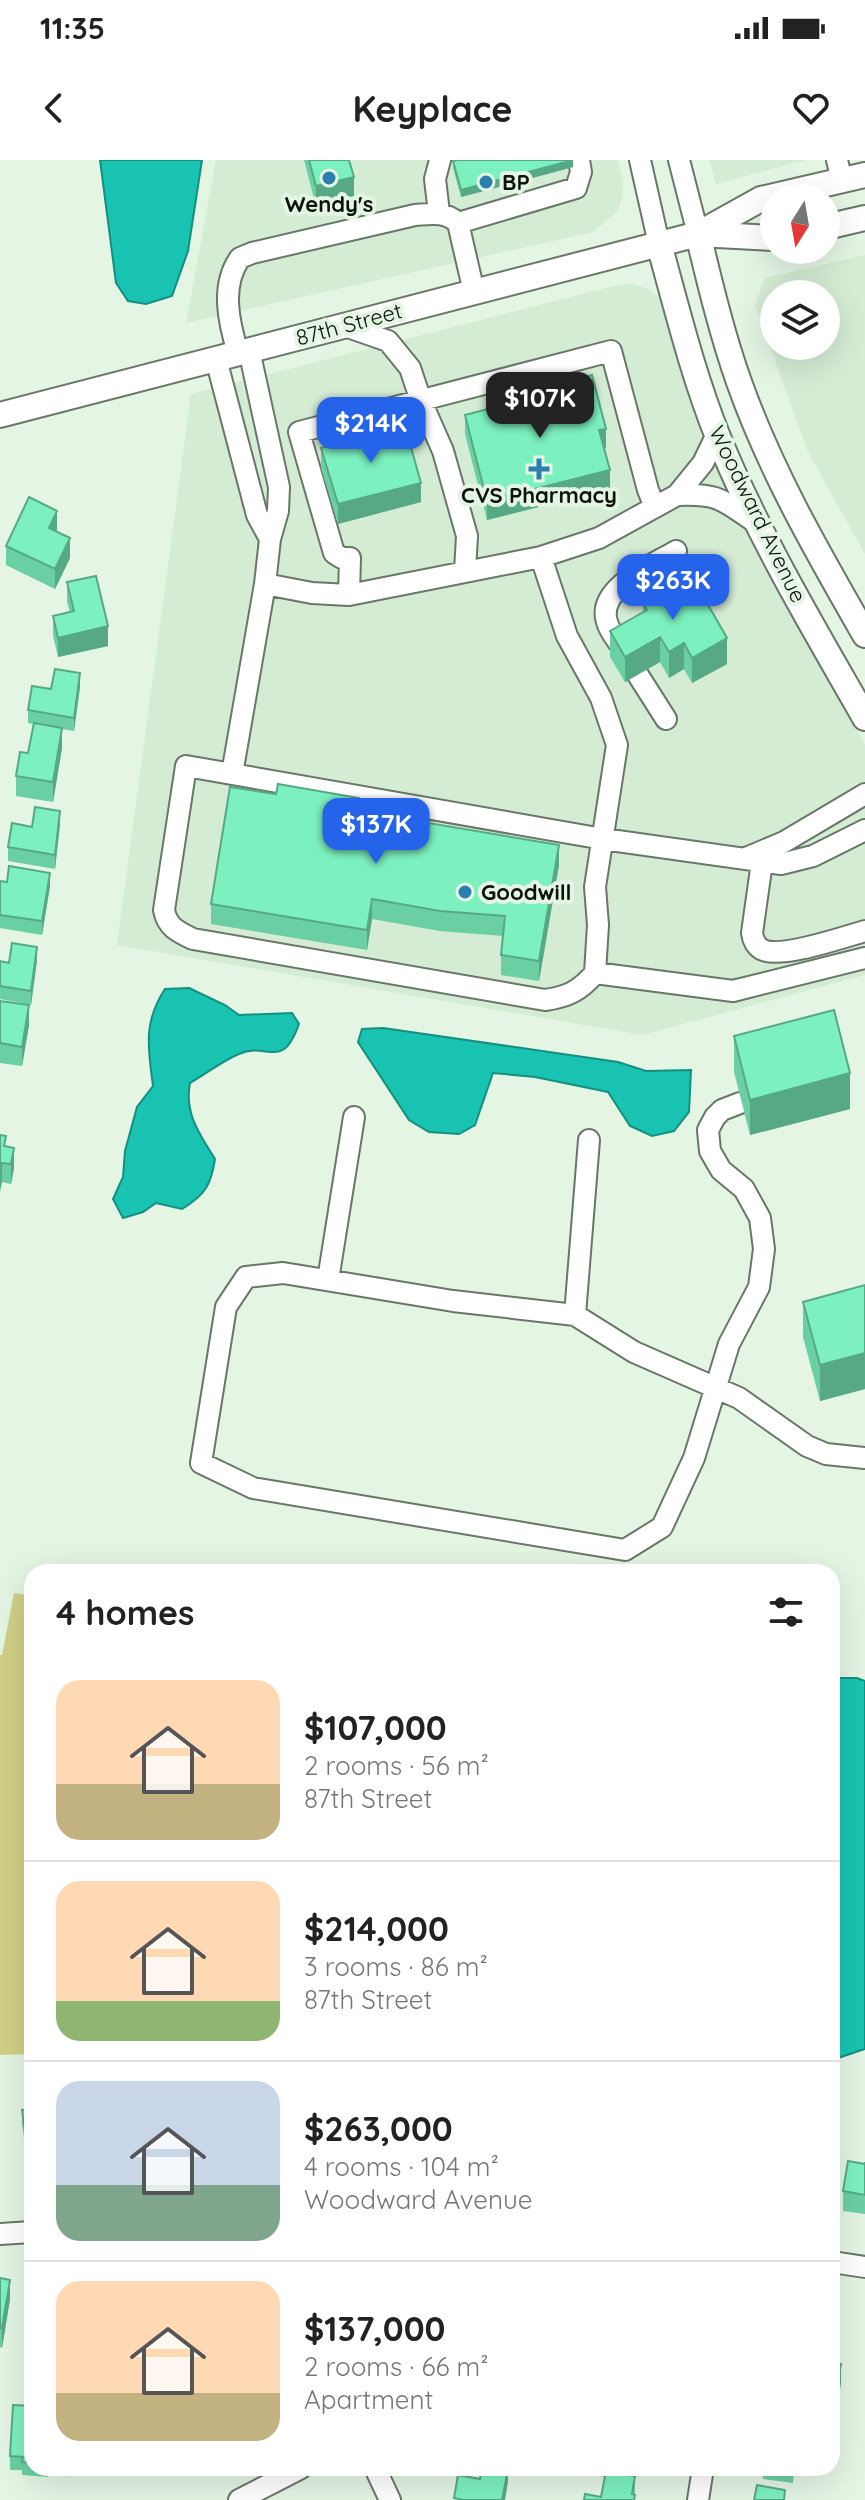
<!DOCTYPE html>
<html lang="en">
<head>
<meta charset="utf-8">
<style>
	:root { --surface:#fff; --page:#f6f6f6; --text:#222; --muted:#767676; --line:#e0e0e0; --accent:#2563eb }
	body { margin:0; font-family:Quicksand,sans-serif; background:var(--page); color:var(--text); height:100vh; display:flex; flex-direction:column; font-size:30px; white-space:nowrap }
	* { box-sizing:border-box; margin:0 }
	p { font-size:26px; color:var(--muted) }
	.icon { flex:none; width:44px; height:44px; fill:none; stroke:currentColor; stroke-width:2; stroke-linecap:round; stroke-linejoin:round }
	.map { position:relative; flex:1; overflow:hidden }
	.drawer { position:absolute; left:24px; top:1404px; width:816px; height:912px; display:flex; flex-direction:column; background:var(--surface); border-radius:24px; box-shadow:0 8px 32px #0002 }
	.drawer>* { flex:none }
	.needle { width:52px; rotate:191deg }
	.fabs { position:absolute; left:760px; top:24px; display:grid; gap:16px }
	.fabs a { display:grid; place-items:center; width:80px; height:80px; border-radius:50%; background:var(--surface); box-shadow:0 8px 32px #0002; font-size:40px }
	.price { position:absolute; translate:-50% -68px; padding:0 18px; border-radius:16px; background:var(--accent); color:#fff; font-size:26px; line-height:52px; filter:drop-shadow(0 2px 4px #0008) }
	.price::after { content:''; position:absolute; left:50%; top:48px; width:24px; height:18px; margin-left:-12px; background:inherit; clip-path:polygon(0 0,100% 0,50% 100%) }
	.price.selected { background:#222; color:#fff }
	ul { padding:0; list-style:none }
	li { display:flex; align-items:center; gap:24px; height:200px; padding:0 32px }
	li+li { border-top:2px solid var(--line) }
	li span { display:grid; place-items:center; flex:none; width:224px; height:160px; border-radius:24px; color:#555 }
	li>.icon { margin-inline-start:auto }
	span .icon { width:96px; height:96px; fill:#fffc; stroke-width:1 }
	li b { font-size:34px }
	h2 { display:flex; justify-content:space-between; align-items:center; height:96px; padding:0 32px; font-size:34px }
	.status { display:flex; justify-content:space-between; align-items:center; height:56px; padding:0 40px; background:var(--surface); direction:ltr }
	.status svg { height:22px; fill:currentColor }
	header { display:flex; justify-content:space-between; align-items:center; height:104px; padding:0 32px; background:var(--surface); font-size:36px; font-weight:700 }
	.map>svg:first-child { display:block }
	.built { fill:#d4ebd4; fill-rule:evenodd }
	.green { fill:#d1d086 }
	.water { fill:#18c4b1; stroke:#148f80; stroke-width:2 }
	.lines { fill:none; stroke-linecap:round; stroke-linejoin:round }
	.minor-casing { stroke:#687768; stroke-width:24 }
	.major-casing { stroke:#687768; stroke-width:28 }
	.minor { stroke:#fff; stroke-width:20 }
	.major { stroke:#fff; stroke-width:24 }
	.wall { fill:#6bcfa4 }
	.shaded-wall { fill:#57a986 }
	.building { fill:#7cf1bf; stroke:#57a986; stroke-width:2 }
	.poi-dot { fill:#2a7faf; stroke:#e4f5e4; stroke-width:3 }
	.labels { text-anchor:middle; stroke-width:8; stroke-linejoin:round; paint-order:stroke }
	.poi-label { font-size:22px; font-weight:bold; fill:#0c120c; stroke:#e4f5e4; text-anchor:start }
	.street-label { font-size:22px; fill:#0c120c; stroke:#e4f5e4 }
</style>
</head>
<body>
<div class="status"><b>11:35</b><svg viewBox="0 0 49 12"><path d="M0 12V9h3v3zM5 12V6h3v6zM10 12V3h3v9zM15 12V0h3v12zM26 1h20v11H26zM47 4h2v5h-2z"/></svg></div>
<header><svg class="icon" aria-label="back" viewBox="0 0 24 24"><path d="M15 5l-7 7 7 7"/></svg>Keyplace<svg class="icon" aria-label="heart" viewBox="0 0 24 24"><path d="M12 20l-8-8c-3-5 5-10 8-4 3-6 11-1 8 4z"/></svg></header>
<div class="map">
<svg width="865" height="2340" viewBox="0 0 865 2340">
	<rect width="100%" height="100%" fill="#e4f5e4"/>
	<path class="built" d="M216,0H618L623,22L622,38L617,52L593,72L186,163Z
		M709,0H806L716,24Z
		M865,95V394L808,292L755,145L765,118ZM826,134V186H774V134Z
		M633,124L651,130L663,142L671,160L679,201L696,257L719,312L767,407L865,585V815L642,875L117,785L191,234L618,125Z"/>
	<path class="green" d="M14,1433L32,1436V1894L0,1895V1495H2Z"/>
	<path class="water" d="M100,0H202L188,91L172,136L146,144L128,141L116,123Z
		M189,828L225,845L239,855L292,853L299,864C282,912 268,881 239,894C222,901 206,914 190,923C184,952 199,974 215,999C211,1025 205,1035 182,1049L156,1043L143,1052L123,1058L113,1039L123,1017L125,991L137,947L153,926C148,888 143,862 165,829Z
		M383,868L618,902L646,911L691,910L689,952L674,971L652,976L630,966L608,932L535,917L493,913L475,965L459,974L429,972L409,960L358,882L362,869Z
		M832,1518H857L865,1521V1889L832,1900Z"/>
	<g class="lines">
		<g class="minor-casing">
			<path id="minor" d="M640,0L659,84
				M679,0L698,74
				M837,0L842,21
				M439,53L435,19L440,0
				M458,63L576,28L581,12L579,0
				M345,166L388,181L410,208L421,241L443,291L467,376L465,411
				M238,193C229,163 220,126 240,98L252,93L415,55C431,54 445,51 458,63L474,132
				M216,199L257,355L270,379L278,351L279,327L249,190
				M677,335C721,333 723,341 758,364
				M270,379L265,424L232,614L603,679L781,704L813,696L865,670
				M541,397L567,476L601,538L617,585L595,727L598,765L595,813L733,831L865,798
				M265,424L312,433L349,435L541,397L599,378L677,335L703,303L717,274
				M349,435L350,398H342L334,393L299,272L611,191L648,330L655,347
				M623,489C618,481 609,471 607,462C596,428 653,405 676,391
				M638,515L666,559
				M232,614L186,606L164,750C167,767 178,772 193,779L545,840C567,837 580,831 595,813
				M746,698L784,682L865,634
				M762,702L752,773C753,780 755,785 761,789C779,800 843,777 865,771
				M740,943L722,950L715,957L708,970L710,991L721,1010L744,1029L760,1058L764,1089L759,1127L729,1184L694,1298L662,1367L625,1390L253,1328L201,1303L226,1147L246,1117L283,1113L453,1141L575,1155L634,1192L739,1238L807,1286L826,1294L865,1298
				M328,1120L354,957
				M575,1155L589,980
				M0,2074L32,2072
				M832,2102L865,2107
				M375,2308L390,2340
				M239,2340L301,2308
				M698,2340L703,2308"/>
		</g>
		<g class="major-casing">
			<path id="major" d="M826,67L865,58
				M698,74C710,124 722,174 739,222C771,312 818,393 865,475
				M698,74L774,78
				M659,84C677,149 693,215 718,277C758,375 813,467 865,558
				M0,255L698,74L761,39L865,15"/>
		</g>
		<use href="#minor" class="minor"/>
		<use href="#major" class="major"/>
	</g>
	<path class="wall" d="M304,0H349L354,36L316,46Z
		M453,1L573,7L461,37L453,8Z
		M541,229L606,288L604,289L610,329L487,360L465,274V255L541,236Z
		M321,288L421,342L338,364L321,308Z
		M57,370V372L70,398L55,429L6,405V386Z
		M67,422L108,486L58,497L53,476V456L70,452L67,442Z
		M643,443L727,504L692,523L684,509L669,518L660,502L625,522L610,497V471L643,453Z
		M80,527L74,571L62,569V588L53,642L16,636V616L28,593L33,564L28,563V550L51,529Z
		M359,652L559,705L539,821L501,815V795L503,776L440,771L372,759L367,790L211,764V744Z
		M60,664L55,709L8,701V687L32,667Z
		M0,721L50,726L42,775L0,768Z
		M37,800L31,845L0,839V801L9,803Z
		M0,841L29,865L22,906L0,903Z
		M734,876L850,949L750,975L734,912Z
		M0,975L14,1008L11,1024L2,1022Z
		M865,1125V1229L820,1241L803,1177V1142Z
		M32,1949V2011H29L22,1964V1950Z
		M865,2002V2054L843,2051V2031Z
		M0,2118L10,2139L2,2188L0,2187Z
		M832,2202L841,2223L836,2251L832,2250Z
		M32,2246V2308H48V2317L22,2315V2310H10V2296Z
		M81,2308H124L81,2312Z
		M596,2308H624L623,2314L635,2316V2340H584L601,2337L605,2317L596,2315Z
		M763,2308H818L817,2315L794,2312L793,2323L763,2319Z"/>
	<path class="shaded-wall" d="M573,0V7L461,37V30Z
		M354,17V36L316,46V26Z
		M606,269V288L599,290V270Z
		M610,310V329L487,360V341Z
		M421,323V342L338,364V344Z
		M57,351V370L49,388V368Z
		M70,378V398L55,429V409Z
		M108,466V486L58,497V478Z
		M660,477V502L625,522V497Z
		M727,478V504L692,523V498Z
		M684,483V509L669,518V492Z
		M80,513V527L74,571V558Z
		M62,568V588L53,642V622Z
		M60,651V664L55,709V695Z
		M559,685V705L539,821V801Z
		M50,713V726L42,775V761Z
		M372,739V759L367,790V770Z
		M37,787V800L31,845V831Z
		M29,845V865L22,906V887Z
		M850,913V949L750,975V940Z
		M14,988V1008L11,1024V1004Z
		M2,1003V1022L0,1032V1012Z
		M865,1193V1229L820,1241V1205Z
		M10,2120V2139L2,2188V2168Z
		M841,2204V2223L836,2251V2232Z
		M508,2309V2322L505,2340H502Z"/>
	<path class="building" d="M309,0H349L354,17L316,26Z
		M458,0H573L461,30L453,1Z
		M592,215L606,269L599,270L610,310L487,341L465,255L542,235L541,229Z
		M405,266L421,323L338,344L321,288Z
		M29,337L57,351L49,368L70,378L55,409L6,386Z
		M691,415L727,478L692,498L684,483L669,492L660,477L625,497L610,471L647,450L643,443Z
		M96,416L108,466L58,478L53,456L74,451L67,422Z
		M55,509L80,513L74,558L28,550L32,526L51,529Z
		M34,563L62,568L53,622L16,616L20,592L28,593Z
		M278,624L359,638L357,651L559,685L539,801L501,795L505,756L440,751L372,739L367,770L211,744L230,627L276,634Z
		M35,647L60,651L55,695L8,687L12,663L32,667Z
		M9,706L50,713L42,761L0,755V721L7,722Z
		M12,783L37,787L31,831L0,826V801L9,803Z
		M0,841L29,845L22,887L0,883Z
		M834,850L850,913L750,940L734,876Z
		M0,975L6,976L4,986L14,988L11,1004L2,1003L0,1012Z
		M865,1125V1193L820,1205L803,1142Z
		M32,1949V1998H29L22,1950Z
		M848,2001L865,2004V2002V2035L843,2031Z
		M0,2118L10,2120L2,2168H0Z
		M832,2202L841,2204L836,2232L832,2231Z
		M13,2245L32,2246V2303L22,2302L23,2297L10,2296Z
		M482,2308L508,2309L502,2340H463L454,2338L458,2315L480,2319Z
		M606,2311L635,2316L632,2334L635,2335L634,2340H584L585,2334L601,2337Z
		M757,2325L785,2330L784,2340H754Z"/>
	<g class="poi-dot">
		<circle cx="329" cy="18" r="8"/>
		<circle cx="486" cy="22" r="8"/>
		<path d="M535 297h8v8h8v8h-8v8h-8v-8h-8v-8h8z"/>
		<circle cx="465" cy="732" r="8"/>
	</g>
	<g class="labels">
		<g class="poi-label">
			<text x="502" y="30">BP</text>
			<text x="329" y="52" text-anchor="middle">Wendy's</text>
			<text x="539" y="343" text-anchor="middle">CVS Pharmacy</text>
			<text x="481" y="740">Goodwill</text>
		</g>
		<g class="street-label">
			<text transform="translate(349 164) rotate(-15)" y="8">87th Street</text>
			<text transform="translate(758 354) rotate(64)" y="8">Woodward Avenue</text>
		</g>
	</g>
</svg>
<div class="fabs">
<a><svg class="needle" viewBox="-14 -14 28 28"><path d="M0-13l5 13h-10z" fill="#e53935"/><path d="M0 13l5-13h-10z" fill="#767676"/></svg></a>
<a><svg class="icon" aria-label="layers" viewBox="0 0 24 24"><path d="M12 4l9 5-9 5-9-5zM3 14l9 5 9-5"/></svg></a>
</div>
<b class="price selected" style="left:540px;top:280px">$107K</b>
<b class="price" style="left:371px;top:305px">$214K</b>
<b class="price" style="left:673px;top:462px">$263K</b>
<b class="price" style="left:376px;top:706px">$137K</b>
<section class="drawer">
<h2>4 homes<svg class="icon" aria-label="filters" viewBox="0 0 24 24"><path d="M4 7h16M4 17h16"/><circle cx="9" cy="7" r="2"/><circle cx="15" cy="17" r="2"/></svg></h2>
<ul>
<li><span style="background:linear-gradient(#ffd9b3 65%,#c2b280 0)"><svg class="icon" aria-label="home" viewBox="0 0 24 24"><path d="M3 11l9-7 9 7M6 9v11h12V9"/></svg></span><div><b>$107,000</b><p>2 rooms · 56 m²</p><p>87th Street</p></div></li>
<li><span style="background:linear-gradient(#ffd9b3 75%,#8fb573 0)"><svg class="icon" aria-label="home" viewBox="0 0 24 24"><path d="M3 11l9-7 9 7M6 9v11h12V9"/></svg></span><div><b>$214,000</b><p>3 rooms · 86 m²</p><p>87th Street</p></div></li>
<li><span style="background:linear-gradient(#c9d6e8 65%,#7fa58c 0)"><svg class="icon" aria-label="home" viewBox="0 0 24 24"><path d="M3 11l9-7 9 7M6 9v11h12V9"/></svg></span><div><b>$263,000</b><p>4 rooms · 104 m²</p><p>Woodward Avenue</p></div></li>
<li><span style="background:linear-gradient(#ffd9b3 70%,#c2b280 0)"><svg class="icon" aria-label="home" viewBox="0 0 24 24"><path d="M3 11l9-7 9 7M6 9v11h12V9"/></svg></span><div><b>$137,000</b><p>2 rooms · 66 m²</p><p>Apartment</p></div></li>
</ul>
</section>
</div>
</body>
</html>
